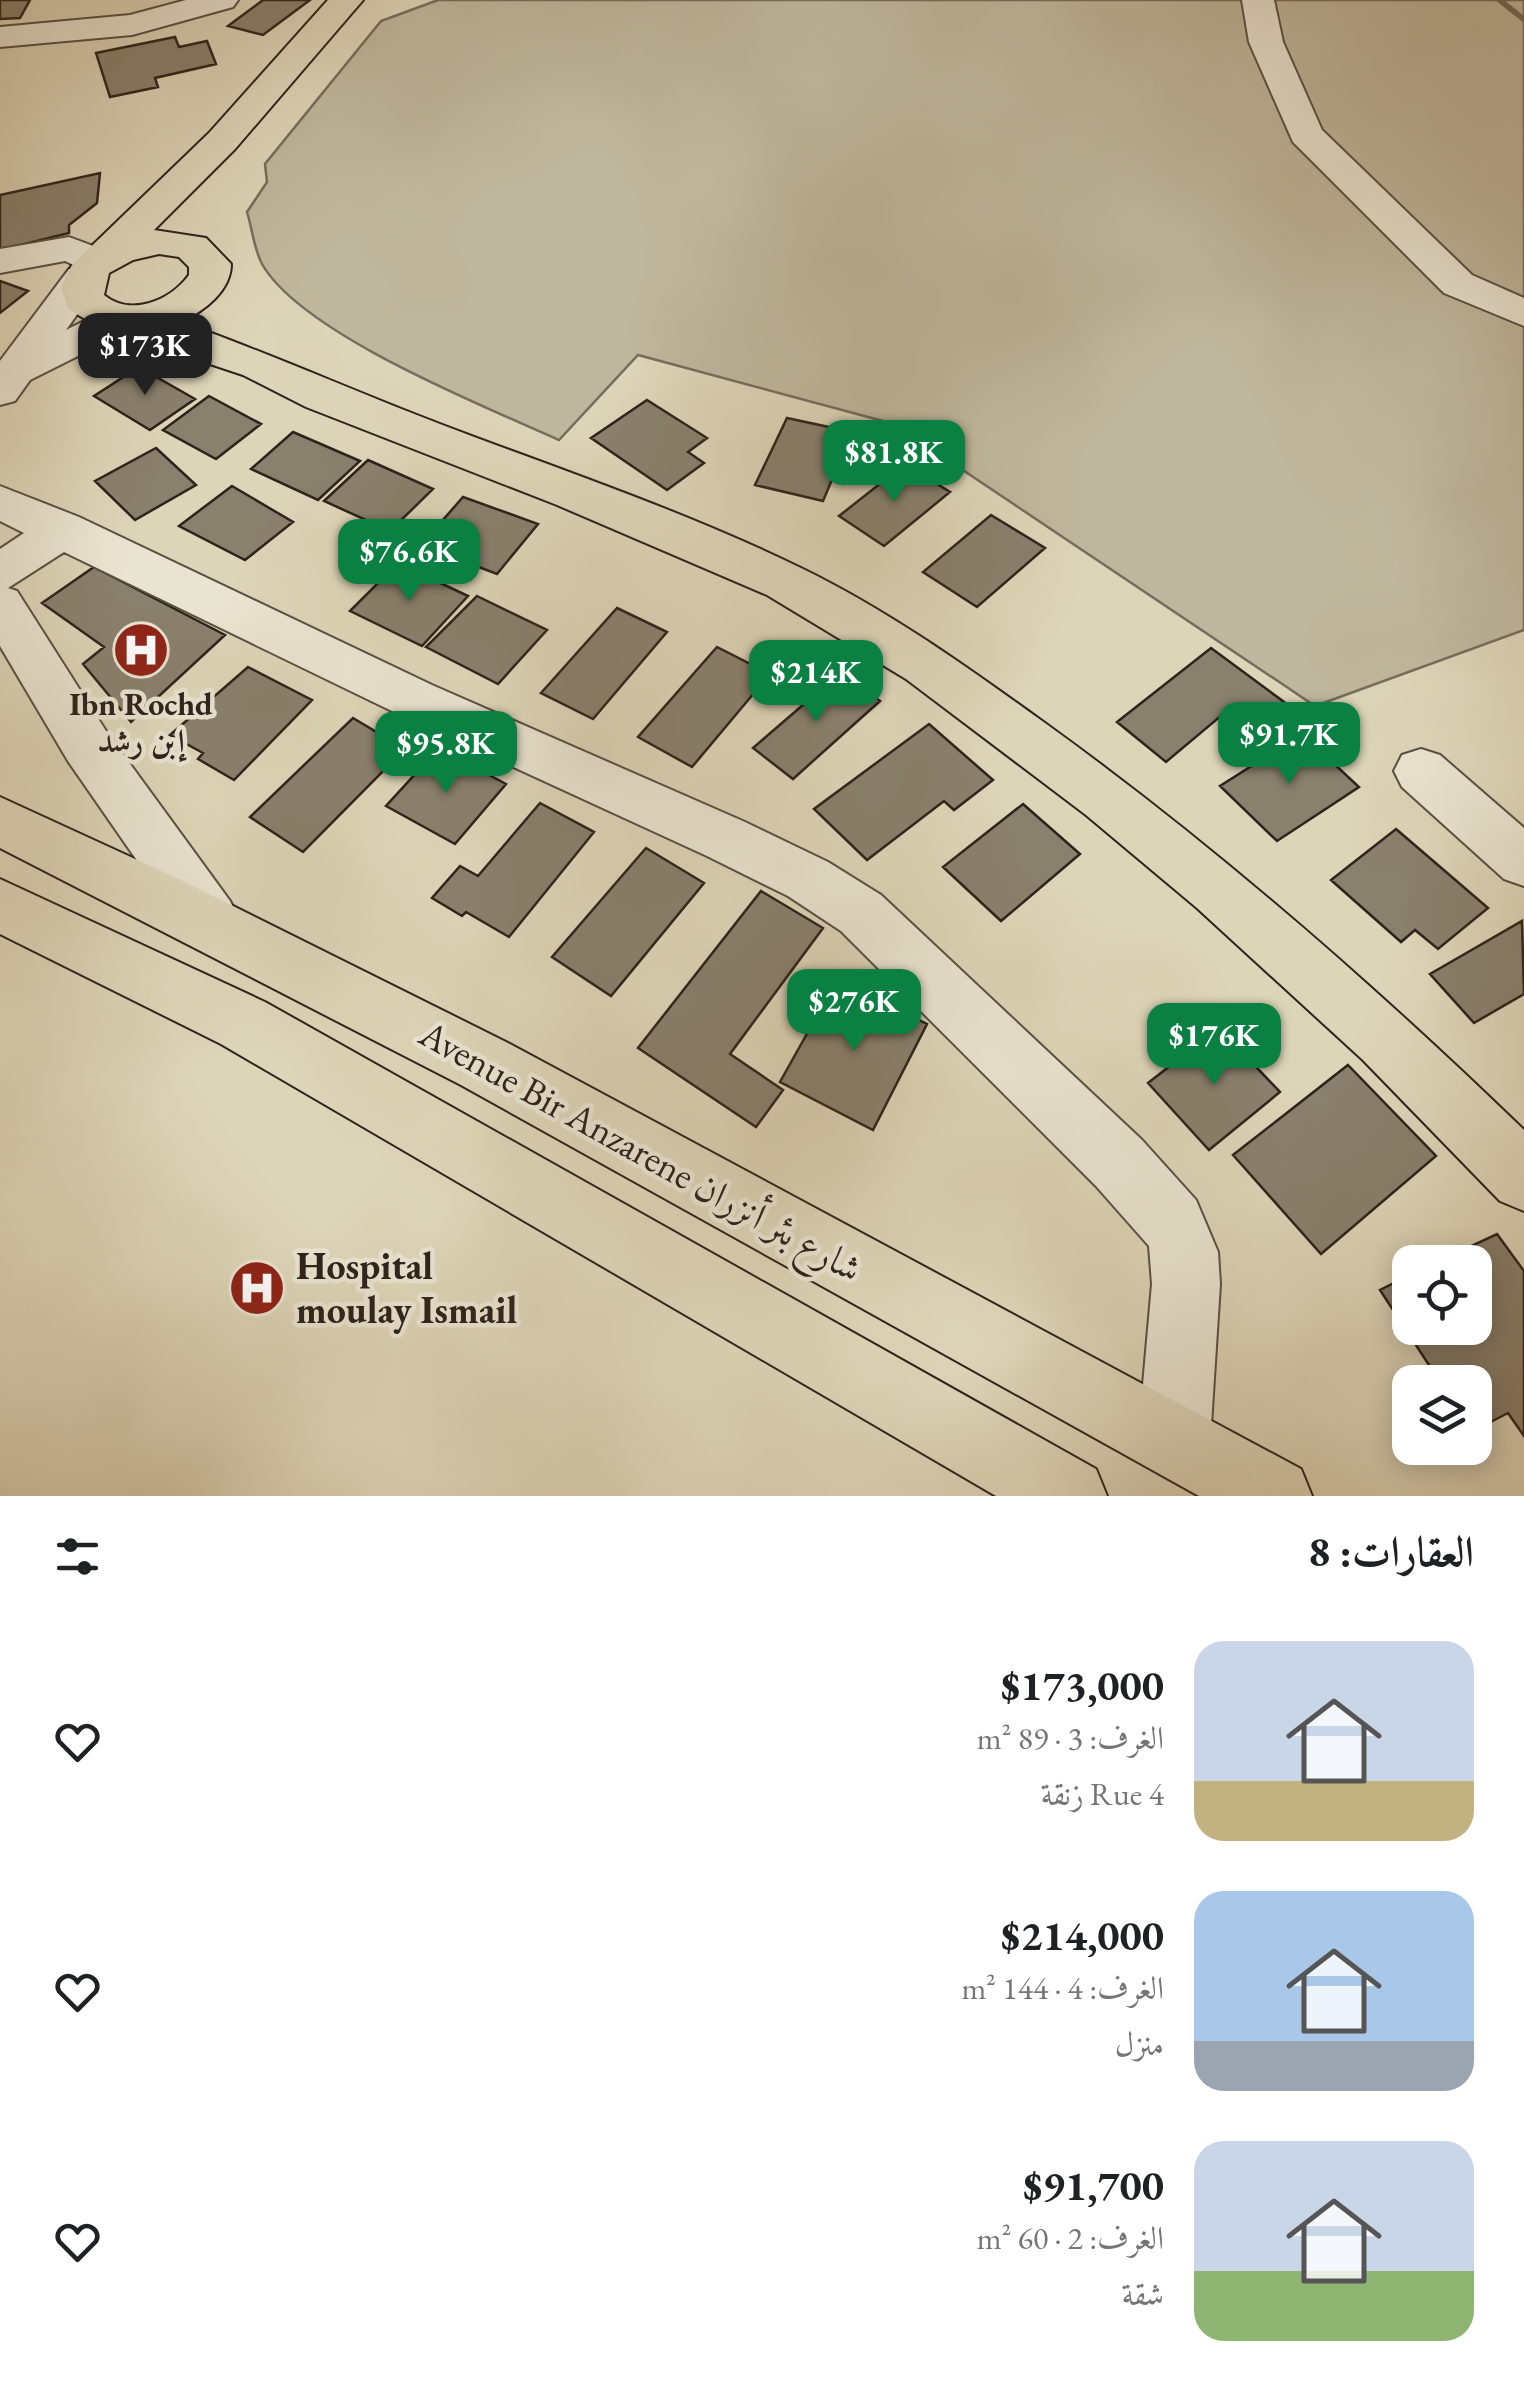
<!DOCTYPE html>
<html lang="ar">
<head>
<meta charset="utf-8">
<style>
	:root { --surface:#fff; --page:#f2f2f2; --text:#202124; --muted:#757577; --accent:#0b8043 }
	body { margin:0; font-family:"EB Garamond",Amiri,serif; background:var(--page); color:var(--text); direction:rtl; height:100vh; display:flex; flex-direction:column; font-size:38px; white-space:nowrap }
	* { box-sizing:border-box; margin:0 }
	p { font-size:32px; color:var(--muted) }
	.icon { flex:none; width:55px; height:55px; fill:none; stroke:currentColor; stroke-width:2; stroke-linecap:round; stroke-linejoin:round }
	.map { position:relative; height:1496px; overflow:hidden; direction:ltr }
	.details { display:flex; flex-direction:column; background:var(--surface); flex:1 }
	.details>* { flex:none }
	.controls { position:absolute; left:1392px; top:1245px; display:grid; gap:20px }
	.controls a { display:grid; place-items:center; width:100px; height:100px; border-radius:20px; background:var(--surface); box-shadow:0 5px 25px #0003; font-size:50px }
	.price { position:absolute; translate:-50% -85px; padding:0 22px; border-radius:20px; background:var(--accent); color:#fff; font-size:32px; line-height:65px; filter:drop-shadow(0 2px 5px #0008) }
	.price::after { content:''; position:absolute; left:50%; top:60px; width:30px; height:22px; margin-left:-15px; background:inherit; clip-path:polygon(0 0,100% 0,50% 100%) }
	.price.selected { background:#222; color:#fff }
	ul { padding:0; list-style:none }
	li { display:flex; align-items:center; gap:30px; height:250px; padding:0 50px }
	li span { display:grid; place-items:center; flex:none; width:280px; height:200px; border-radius:30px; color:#555 }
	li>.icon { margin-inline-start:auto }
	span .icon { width:120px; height:120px; fill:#fffc; stroke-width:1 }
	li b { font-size:42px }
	h2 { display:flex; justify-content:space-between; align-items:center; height:120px; padding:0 50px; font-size:42px }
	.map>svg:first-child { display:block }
	.green { fill:#bfb79d; stroke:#766d5c; stroke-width:2.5 }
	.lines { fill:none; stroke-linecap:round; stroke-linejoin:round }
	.stream { fill:#736959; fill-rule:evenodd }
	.building { fill:#89806d; stroke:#2d231b; stroke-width:2.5 }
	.minor-casing { stroke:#595042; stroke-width:4 }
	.major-casing { stroke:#2d231b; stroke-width:4 }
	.minor { fill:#e9e4d1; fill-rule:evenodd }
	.major { fill:#ddd5b8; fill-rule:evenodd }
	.labels { text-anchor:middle; stroke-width:9; stroke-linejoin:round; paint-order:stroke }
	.poi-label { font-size:32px; font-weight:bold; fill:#2d231b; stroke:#e9e4d1 }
	.near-street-label { font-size:38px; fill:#2d231b; stroke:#e9e4d1 }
	.near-poi-label { font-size:38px; font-weight:bold; fill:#2d231b; stroke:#e9e4d1; text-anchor:start }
</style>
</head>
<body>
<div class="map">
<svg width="1524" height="1496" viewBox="0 0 1524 1496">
	<rect width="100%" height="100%" fill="#ddd5b8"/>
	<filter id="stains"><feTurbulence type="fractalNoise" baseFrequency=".002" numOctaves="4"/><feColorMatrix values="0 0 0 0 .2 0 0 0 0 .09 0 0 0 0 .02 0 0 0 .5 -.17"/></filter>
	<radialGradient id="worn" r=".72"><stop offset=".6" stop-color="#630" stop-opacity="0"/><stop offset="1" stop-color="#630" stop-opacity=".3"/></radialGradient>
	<path class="green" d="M438,0H1524V630L1315,706L894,424L638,355L559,440C484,406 302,334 262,264C254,249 252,228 247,212L267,182L265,164L381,21Z"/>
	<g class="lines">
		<path class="stream" d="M1495,0H1504L1524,16V23Z"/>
	</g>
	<path class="building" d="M0,0H30L20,18L0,19Z
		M263,0H310L263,35L228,26Z
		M175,37L179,47L207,41L216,64L155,78L158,87L110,97L96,53Z
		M100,173L97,203L69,225V233L0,250V195Z
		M0,281L28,291L0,313Z
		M139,367L195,399L150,430L94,396Z
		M209,396L261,424L216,459L163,430Z
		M647,400L707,438L688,452L704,463L667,490L591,438Z
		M787,418L852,432L823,501L755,485Z
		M293,432L360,461L318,500L251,469Z
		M156,448L196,485L135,520L95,481Z
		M368,460L433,489L390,531L324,501Z
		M905,464L950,492L884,546L839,516Z
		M232,486L293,522L245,560L179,526Z
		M463,497L538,524L497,574L421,545Z
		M991,515L1045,548L977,607L923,572Z
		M398,563L468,596L422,646L350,611Z
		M94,567L225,635L131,722L83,664L104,647L42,603Z
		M477,596L547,630L498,684L426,647Z
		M617,608L667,632L593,719L541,693Z
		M717,647L770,674L692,767L638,737Z
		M1211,648L1299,713L1274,734L1235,704L1166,762L1117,722Z
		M248,667L312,700L234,780L198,759L203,753L170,735Z
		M841,672L880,701L793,779L753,748Z
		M353,718L405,749L303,852L250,817Z
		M929,724L993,780L954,810L944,801L867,860L814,809Z
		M1302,734L1359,787L1277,841L1220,786Z
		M439,748L506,784L455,844L386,806Z
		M540,803L594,832L509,937L466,912L462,916L432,898L460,866L478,876Z
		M1023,804L1080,854L1001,921L943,867Z
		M1396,829L1488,908L1438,949L1415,930L1401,942L1331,880Z
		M646,848L704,883L611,996L552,957Z
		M761,891L823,928L730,1054L783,1090L756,1127L638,1048Z
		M1522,921L1524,994L1474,1023L1430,974Z
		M837,980L927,1024L873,1130L780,1082Z
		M1219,1028L1280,1092L1209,1150L1148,1083Z
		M1348,1065L1436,1156L1321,1254L1233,1155Z
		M1497,1234L1524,1271V1436L1508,1413L1475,1430V1382H1440L1380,1290L1410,1275V1328H1475V1262H1437Z"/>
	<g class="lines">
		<g class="minor-casing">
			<path id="minor" d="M186,0H238L233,7L132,35L0,47V27L130,15Z
				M1242,0H1274L1283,42L1322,130L1472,275L1524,298V326L1444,293L1293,142L1249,42Z
				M69,237L112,253L118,261L112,269L99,273L103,278L66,330L106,310L120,306L134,310L140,319L134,328L30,380L15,401L0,405V361L69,269L78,267L65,261L0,273V249Z
				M0,486L79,517L432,685L745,822L828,862L881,895L1142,1140L1196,1200L1218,1252L1220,1284L1210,1441L1199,1466L1174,1477L1149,1466L1138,1441L1152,1284L1149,1246L1096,1186L841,931L788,896L707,856L396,713L64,552L8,588L17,591L106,731L230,901L239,919L230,937L210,945L190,937L68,761L0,646V549L24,533L0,521Z
				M1421,749L1440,755L1524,828V886L1504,879L1402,787L1394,771L1402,755Z"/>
		</g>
		<g class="major-casing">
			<path id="major" d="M328,0H363L235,149L154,230L206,238L231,264C231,291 204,311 181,322C269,353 353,391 440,424C561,470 687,512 803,569C889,611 967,667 1045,723C1215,846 1373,984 1524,1130V1211L1500,1201L1363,1060L1197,908L1086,815L906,679L767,595L557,505L306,407L243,375L99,327L68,309L61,286L72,265L209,133ZM159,254L179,257L189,267V275C170,301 131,317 104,295L109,273L133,260Z
				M0,797L183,881L506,1042L1301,1469L1312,1496H1199L461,1085L0,848Z
				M0,879L265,1002L1096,1469L1107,1496H996L221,1044L0,934Z"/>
		</g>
		<use href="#minor" class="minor"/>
		<use href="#major" class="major"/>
	</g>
	<defs>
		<g id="hospital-disc" transform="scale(2.875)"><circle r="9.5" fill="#8f2418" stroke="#e9e4d1"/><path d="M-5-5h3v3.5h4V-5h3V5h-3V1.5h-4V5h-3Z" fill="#fff"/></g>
	</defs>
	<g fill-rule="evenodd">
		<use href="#hospital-disc" x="141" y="650"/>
		<use href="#hospital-disc" x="257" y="1288"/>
	</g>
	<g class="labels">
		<g class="poi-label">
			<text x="141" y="715">Ibn Rochd<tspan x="141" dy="37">إبن رشد</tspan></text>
		</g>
		<g class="near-street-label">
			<text transform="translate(641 1151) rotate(29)" y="13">Avenue Bir Anzarene شارع بئر أنزران</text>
		</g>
		<g class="near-poi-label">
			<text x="296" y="1279">Hospital<tspan x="296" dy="44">moulay Ismail</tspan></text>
		</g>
	</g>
	<rect width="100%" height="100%" filter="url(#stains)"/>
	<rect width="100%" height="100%" fill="url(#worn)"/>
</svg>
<div class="controls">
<a><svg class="icon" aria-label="locate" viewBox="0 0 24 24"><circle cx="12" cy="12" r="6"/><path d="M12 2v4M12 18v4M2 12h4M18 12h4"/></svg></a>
<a><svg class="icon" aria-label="layers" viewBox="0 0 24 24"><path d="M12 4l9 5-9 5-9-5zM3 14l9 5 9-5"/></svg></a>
</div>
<b class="price selected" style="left:145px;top:398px">$173K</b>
<b class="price" style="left:894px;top:505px">$81.8K</b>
<b class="price" style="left:409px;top:604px">$76.6K</b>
<b class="price" style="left:816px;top:725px">$214K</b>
<b class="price" style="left:1289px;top:787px">$91.7K</b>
<b class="price" style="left:446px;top:796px">$95.8K</b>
<b class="price" style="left:854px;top:1054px">$276K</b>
<b class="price" style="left:1214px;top:1088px">$176K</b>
</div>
<section class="details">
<h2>العقارات: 8<svg class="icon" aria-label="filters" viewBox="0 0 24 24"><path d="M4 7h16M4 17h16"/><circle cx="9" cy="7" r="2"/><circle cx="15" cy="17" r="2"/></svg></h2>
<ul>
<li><span style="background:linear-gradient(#c9d6e8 70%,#c2b280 0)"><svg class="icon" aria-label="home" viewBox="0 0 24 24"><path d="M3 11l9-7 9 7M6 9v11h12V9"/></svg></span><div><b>$173,000</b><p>الغرف: 3 · 89 m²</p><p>Rue 4 زنقة</p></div><svg class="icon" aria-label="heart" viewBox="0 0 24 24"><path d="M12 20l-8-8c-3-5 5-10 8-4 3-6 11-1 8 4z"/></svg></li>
<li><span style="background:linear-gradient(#a9c7e8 75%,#9aa5b1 0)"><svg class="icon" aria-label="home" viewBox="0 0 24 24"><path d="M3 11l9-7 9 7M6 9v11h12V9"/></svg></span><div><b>$214,000</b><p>الغرف: 4 · 144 m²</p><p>منزل</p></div><svg class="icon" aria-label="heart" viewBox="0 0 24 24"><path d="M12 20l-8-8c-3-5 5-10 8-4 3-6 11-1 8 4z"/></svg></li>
<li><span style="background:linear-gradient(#c9d6e8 65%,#8fb573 0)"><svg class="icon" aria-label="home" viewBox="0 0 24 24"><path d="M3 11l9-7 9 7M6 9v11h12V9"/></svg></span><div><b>$91,700</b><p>الغرف: 2 · 60 m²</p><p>شقة</p></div><svg class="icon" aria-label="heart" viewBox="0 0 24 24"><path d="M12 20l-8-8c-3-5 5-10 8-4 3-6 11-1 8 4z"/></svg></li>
</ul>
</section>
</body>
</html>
